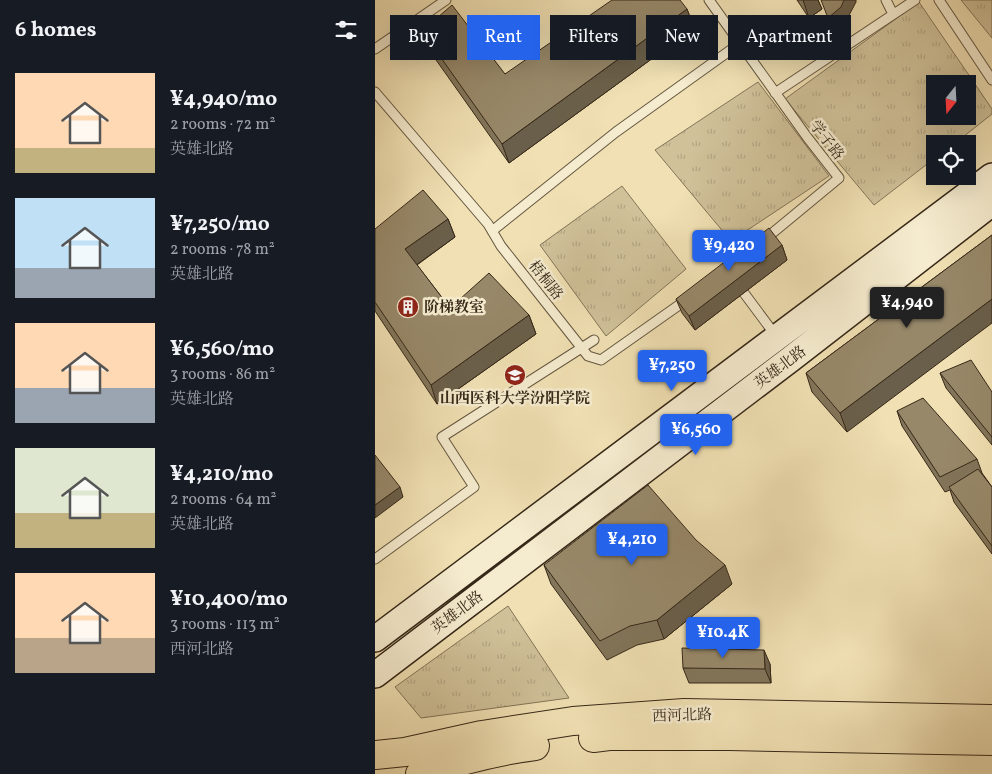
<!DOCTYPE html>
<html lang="en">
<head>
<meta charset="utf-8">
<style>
	:root { --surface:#171b24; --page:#20242c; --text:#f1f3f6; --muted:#9ea1a6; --accent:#2563eb }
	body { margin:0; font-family:Vollkorn,"Noto Serif SC",serif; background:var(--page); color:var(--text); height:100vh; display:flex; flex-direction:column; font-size:19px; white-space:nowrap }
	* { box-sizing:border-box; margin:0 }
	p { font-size:16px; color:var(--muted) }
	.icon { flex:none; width:28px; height:28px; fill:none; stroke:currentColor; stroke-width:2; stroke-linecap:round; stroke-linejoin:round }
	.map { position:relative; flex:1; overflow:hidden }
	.side { display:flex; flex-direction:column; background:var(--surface); width:375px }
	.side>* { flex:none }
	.guide { position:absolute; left:15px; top:15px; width:475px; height:45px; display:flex; gap:10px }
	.needle { width:32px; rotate:198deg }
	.controls { position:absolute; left:551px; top:75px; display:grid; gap:10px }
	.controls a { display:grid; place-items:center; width:50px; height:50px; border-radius:0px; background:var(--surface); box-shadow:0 5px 20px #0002; font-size:25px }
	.price { position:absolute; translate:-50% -42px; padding:0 11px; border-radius:5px; background:var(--accent); color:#fff; font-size:16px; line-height:32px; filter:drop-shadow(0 1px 2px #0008) }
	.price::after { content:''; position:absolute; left:50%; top:30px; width:15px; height:11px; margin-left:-8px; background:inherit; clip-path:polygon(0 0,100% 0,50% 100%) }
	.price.on { background:#222; color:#fff }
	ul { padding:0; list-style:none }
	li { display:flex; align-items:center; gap:15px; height:125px; padding:0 15px }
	li span { display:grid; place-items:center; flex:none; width:140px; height:100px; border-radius:0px; color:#555 }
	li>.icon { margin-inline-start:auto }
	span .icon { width:60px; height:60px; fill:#fffc; stroke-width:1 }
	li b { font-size:21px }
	h2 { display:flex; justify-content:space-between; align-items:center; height:60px; padding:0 15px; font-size:21px }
	.tag { padding:0 18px; border-radius:0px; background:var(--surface); box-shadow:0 5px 20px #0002; font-size:18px; line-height:45px }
	.tag.on { background:var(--accent); color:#fff }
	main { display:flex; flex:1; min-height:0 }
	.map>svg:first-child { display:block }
	.grass { fill:url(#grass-tufts); stroke:#837458; fill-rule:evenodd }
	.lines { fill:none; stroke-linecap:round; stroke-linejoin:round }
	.service-casing { stroke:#64563f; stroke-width:11 }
	.secondary-casing { stroke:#362818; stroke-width:28 }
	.trunk-casing { stroke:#362818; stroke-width:30 }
	.service { stroke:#f5ebce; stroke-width:9 }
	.secondary { stroke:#f5ebce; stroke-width:25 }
	.trunk { stroke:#f0e0b3; stroke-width:28 }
	.wall { fill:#82755a; stroke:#362818 }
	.shaded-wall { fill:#6a5f4a; stroke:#362818 }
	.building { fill:#978869; stroke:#362818 }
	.labels { text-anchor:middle; stroke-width:5; stroke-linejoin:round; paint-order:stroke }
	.street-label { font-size:15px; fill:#362818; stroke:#f5ebce }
	.poi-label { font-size:15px; font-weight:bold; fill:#362818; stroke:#f5ebce; text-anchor:start }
</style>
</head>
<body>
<main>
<section class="side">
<h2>6 homes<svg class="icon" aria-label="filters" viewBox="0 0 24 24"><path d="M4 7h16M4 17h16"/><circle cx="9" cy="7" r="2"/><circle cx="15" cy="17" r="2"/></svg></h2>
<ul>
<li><span style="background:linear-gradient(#ffd9b3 75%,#c2b280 0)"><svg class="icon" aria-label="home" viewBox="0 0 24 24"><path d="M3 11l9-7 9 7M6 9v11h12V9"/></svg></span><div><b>¥4,940/mo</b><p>2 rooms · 72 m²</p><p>英雄北路</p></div></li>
<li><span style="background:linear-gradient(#bfe0f5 70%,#9aa5b1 0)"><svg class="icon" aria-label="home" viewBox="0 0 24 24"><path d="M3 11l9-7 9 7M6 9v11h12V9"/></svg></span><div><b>¥7,250/mo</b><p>2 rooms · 78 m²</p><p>英雄北路</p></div></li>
<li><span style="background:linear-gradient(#ffd9b3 65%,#9aa5b1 0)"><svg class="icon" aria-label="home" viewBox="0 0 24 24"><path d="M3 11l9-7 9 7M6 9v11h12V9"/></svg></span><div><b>¥6,560/mo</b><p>3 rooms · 86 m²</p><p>英雄北路</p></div></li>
<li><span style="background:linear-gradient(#dfe7d0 65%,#c2b280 0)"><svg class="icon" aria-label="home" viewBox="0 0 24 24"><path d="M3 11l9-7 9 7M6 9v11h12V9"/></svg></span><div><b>¥4,210/mo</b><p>2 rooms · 64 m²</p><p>英雄北路</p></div></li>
<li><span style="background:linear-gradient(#ffd9b3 65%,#b9a48a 0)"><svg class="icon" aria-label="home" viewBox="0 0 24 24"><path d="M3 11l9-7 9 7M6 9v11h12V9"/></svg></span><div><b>¥10,400/mo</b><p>3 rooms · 113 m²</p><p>西河北路</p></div></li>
</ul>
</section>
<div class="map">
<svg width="617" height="774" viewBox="0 0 617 774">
	<defs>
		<pattern id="grass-tufts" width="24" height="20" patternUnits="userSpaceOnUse" patternTransform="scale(1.25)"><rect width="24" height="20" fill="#d0c199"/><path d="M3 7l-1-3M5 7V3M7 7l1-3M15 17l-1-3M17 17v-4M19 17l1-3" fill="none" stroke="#b3a683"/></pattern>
	</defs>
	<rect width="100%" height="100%" fill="#f0e0b3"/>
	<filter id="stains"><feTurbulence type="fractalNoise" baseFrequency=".004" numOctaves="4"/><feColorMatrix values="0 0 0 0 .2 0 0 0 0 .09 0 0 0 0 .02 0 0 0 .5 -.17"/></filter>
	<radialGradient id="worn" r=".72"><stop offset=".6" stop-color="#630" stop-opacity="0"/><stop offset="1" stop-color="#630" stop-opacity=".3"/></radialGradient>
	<path class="grass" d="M586,0H617V38Z
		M544,2L617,109V114L579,144H560V158L499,205L410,99ZM560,84H592V116H560Z
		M383,82L454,176L356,241L280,150Z
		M247,186L311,269L231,336L165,245Z
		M133,606L194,698L46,718L20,687Z"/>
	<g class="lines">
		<g class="service-casing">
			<path id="service" d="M334,0L432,137L464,178L389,240
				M511,0L518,14
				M564,0L617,80
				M0,49L71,0
				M0,92L113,224L126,246L213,356L226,360L314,298
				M400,93L540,0
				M117,231L241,132L364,44
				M369,293L401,336
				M0,559L99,487L67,437L219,340"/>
		</g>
		<g class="secondary-casing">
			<path id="secondary" d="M0,639L617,176
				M0,675L417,358L617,203"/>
		</g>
		<g class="trunk-casing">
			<path id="trunk" d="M218,738L234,736H354L617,741
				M0,755L30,752L107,735L198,721L309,713L617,719
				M45,774C83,761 121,751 160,746"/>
		</g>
		<use href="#service" class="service"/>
		<use href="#secondary" class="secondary"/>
		<use href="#trunk" class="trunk"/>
	</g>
	<path class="wall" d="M422,0H443L447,9L434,18Z
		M312,9L319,28L134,163L54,50L47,31L130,74Z
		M73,219L80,237L42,265L75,308L154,315L161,334L62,404L0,311V229Z
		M617,235L472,432L437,392L431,373Z
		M407,245L412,260L320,330L307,313L301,299Z
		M565,373L617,392V445L571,388Z
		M522,411L602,459L607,473L617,487V554L579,502L575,490L570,492L527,426Z
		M169,565L357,584L289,639L262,645L232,660L176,584Z
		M395,664L396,683H314L308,668Z"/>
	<path class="shaded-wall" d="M428,0H443L447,9L434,18Z
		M469,0H481V2L471,21L458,33L453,18Z
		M312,9L319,28L134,163L127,144Z
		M73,219L80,237L37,268L30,249Z
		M407,245L412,260L320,330L314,316Z
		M617,299V323L472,432L465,413Z
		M154,315L161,334L62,404L56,385Z
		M25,487L28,497L0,518V505Z
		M350,565L357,584L289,639L282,620Z
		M389,650L395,664L396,683L390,669Z"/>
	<path class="building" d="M237,0H305L312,9L127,144L47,31L77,5L130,74Z
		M446,0H469L466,7L453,18Z
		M48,190L73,219L30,249L75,308L114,273L154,315L56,385L0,302V229Z
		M394,228L407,245L314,316L301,299Z
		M617,235V299L465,413L431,373Z
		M596,360L617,392V437L565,373Z
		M548,398L602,459L565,477L522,411Z
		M0,455L25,487L0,505Z
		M603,469L617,487V546L574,487Z
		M273,485L321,540L350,565L282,620L255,626L225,641L169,565Z
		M307,648L389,650L390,669L308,668Z"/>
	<defs>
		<g id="building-disc" transform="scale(1.125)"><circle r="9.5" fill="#8f2418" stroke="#f5ebce"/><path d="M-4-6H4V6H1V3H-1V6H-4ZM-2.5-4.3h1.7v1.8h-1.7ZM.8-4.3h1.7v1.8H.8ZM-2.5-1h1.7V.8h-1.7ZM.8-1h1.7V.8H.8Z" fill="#fff"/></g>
		<g id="university-disc" transform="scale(1.125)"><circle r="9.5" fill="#8f2418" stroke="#f5ebce"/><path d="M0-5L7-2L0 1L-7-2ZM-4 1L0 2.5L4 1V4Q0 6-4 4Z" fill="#fff"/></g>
	</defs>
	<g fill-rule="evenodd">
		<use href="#building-disc" x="33" y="307"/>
		<use href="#university-disc" x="140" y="375"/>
	</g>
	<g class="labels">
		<g class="street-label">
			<text transform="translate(452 140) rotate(52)" y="5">学子路</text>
			<text transform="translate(171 280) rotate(52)" y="5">梧桐路</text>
			<text transform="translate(405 367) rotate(-37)" y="5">英雄北路</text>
			<text transform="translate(82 612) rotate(-37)" y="5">英雄北路</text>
			<text transform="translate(307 715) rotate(-2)" y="5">西河北路</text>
		</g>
		<g class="poi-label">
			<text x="49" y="312">阶梯教室</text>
			<text x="140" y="403" text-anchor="middle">山西医科大学汾阳学院</text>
		</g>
	</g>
	<rect width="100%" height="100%" filter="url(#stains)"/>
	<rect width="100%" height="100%" fill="url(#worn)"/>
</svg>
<div class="controls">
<a><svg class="needle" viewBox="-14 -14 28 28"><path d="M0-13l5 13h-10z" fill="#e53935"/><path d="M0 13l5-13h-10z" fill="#9ea1a6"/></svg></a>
<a><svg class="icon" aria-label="locate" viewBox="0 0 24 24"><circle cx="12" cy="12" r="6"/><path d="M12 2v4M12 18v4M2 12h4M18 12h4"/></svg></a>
</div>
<b class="price" style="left:354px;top:272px">¥9,420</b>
<b class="price on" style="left:532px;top:329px">¥4,940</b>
<b class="price" style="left:297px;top:392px">¥7,250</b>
<b class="price" style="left:321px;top:456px">¥6,560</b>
<b class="price" style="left:257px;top:566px">¥4,210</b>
<b class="price" style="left:348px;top:659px">¥10.4K</b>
<div class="guide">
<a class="tag">Buy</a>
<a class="tag on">Rent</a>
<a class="tag">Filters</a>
<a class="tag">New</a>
<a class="tag">Apartment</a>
</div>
</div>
</main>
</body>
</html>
